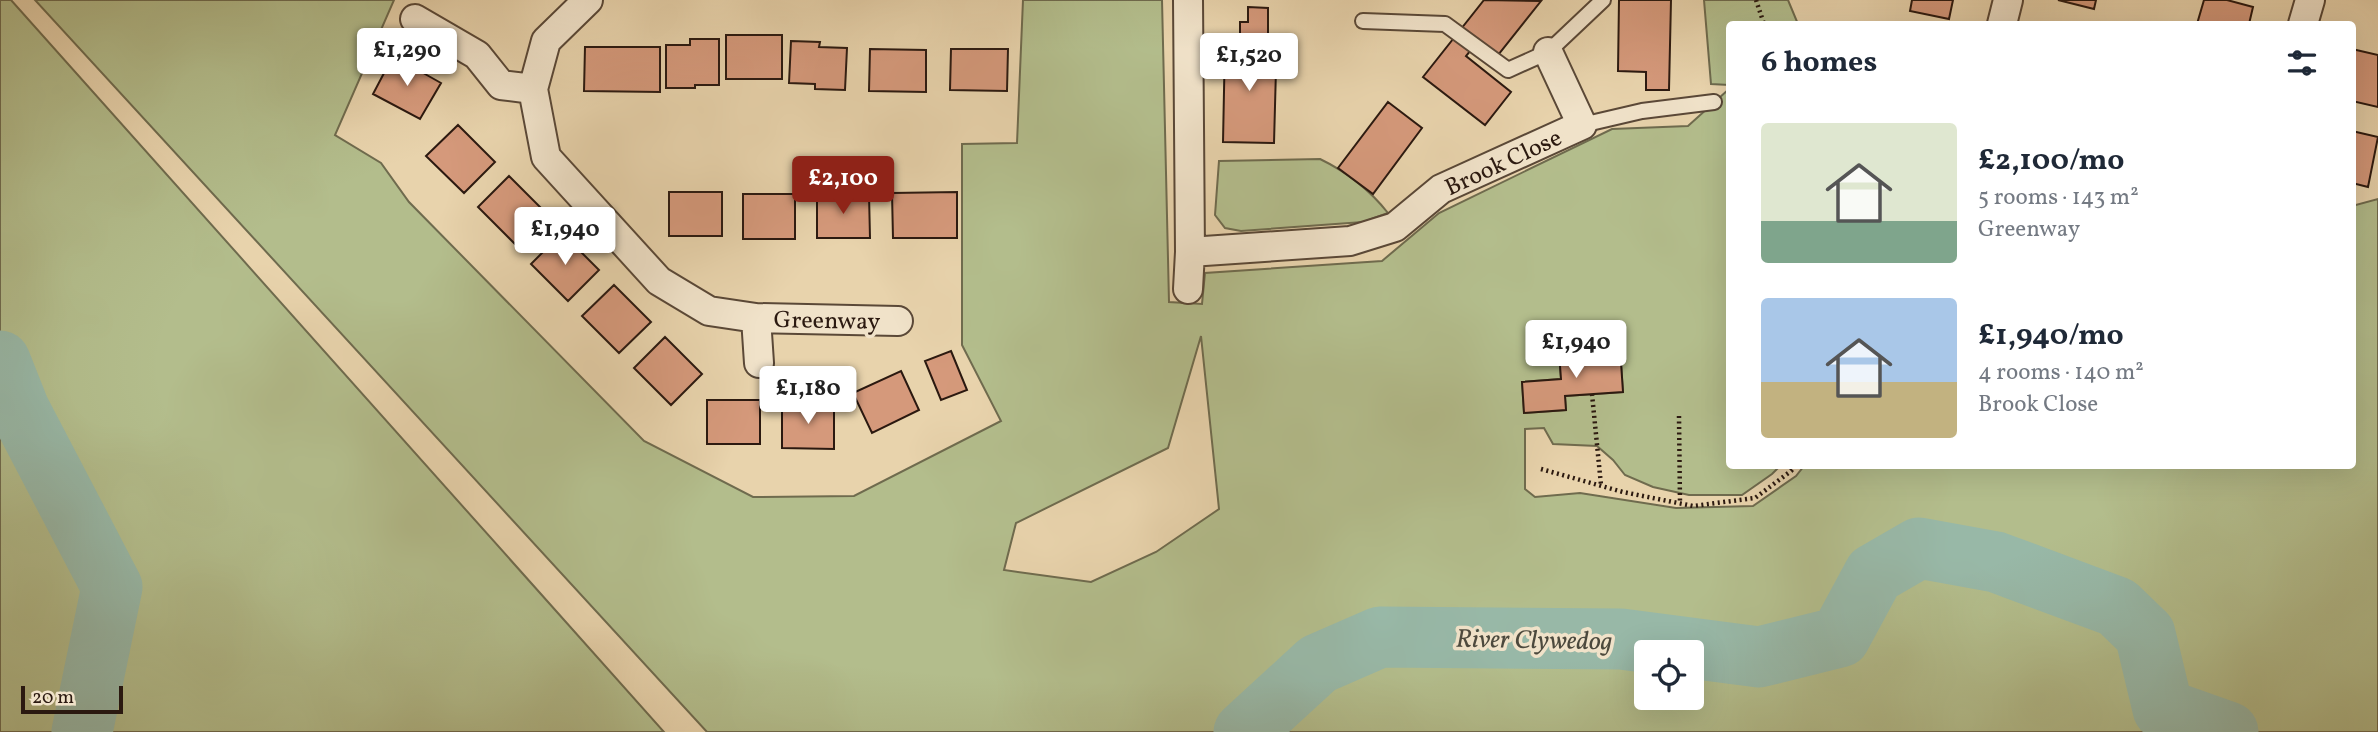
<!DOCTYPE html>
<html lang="en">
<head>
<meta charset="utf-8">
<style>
	:root { --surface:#fff; --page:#f6f6f7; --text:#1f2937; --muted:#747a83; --accent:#8f2418 }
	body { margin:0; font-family:Vollkorn,serif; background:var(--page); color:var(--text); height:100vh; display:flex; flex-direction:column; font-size:26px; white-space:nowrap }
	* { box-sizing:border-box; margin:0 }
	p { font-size:23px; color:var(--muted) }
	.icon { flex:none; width:38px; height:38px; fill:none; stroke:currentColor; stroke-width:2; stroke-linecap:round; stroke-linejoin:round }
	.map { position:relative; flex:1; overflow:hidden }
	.drawer { position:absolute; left:1726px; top:21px; width:630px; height:448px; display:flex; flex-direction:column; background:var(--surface); border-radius:7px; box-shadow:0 7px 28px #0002 }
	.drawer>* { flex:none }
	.tools { position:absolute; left:1634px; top:640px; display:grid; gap:14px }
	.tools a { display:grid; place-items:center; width:70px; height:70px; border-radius:7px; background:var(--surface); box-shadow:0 7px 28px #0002; font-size:35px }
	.scale { position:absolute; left:21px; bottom:18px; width:102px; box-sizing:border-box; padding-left:7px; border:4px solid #2b1910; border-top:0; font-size:19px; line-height:24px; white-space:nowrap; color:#2b1910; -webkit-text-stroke:5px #f0e2c9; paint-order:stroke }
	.price { position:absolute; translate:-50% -60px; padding:0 16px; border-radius:7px; background:#fff; color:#222; font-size:23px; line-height:46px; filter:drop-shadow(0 2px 4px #0008) }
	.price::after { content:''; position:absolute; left:50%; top:42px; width:21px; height:16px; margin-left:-10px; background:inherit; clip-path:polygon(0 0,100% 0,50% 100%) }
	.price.current { background:var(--accent); color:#fff }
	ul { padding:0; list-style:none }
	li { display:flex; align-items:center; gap:21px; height:175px; padding:0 35px }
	li span { display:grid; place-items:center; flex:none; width:196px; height:140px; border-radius:7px; color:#555 }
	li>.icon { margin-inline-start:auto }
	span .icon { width:84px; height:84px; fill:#fffc; stroke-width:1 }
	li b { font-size:30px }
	h2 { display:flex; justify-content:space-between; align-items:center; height:84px; padding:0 35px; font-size:30px }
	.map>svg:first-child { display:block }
	.green { fill:#b3bd8c; stroke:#6f6b4e; stroke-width:2; fill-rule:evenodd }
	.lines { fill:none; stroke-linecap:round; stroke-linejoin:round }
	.river { stroke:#98b8a7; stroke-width:61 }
	.building { fill:#d5997b; stroke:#2b1910; stroke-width:2 }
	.service-casing { stroke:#5a4837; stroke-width:18 }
	.minor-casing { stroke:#5a4837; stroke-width:32 }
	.path { stroke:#2b1910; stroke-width:4.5; stroke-dasharray:2 3.5; stroke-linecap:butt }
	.service { stroke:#f0e2c9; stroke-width:14 }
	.minor { stroke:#f0e2c9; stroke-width:28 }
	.labels { text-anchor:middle; stroke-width:7; stroke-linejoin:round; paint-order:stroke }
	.street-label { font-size:24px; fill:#2b1910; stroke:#f0e2c9 }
	.water-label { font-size:26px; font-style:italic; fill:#4c493d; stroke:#f0e2c9 }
</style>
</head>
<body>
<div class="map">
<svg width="2378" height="732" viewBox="0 0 2378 732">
	<rect width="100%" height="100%" fill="#e8d3ac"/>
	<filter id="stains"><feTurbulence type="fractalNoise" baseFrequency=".00286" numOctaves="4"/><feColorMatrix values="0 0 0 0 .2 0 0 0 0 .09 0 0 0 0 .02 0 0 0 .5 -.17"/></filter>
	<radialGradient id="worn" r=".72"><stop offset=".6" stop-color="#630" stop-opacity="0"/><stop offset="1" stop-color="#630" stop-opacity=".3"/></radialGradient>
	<path class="green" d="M0,0H11L664,732H109L62,699L55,732H0Z
		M35,0H394L335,135L381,163L409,202L644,441L753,497L854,496L1001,421L962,345V144L1017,143L1023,0H1162L1169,302L1202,304L1205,273L1382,261L1439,213L1612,129L1688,126L1729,89V466H1780L1772,474L1742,495H1689L1653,487L1625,475L1613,460L1597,446L1553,444L1544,428L1525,429V489L1535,497L1580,493L1676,508L1753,506L1796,476L1804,466H2352V206L2378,199V732H1239L1231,724L1227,723L1214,732H707ZM1201,336L1219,509L1156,552L1091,582L1004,570L1016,523L1168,448ZM1620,348L1623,392L1565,396L1566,410L1524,413L1522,382L1561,379L1559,352ZM1647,653H1692V698H1647Z
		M1704,0H1788L1798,24H1729V85L1711,84Z
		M1320,159C1347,172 1369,189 1388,213L1363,222L1241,231L1225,228L1215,215L1219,161Z"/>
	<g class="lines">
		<path class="river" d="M0,361L19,409L112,587L82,732
			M1244,732L1318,664L1380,637L1621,639L1759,657L1840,637L1874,574L1919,548L1996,562L2117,607L2145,634L2163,709L2228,732"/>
	</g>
	<path class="building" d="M1484,0L1541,1L1498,55L1479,40L1466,56L1511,92L1485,125L1423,77Z
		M1619,0H1671L1669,90H1646V72L1618,71Z
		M1912,0H1953L1949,19L1910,11Z
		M2058,0H2096L2094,9Z
		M2204,0H2227L2253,7L2249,24H2197Z
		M1248,7L1268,8V39L1240,38V22H1248Z
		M726,35H782V79H726Z
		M690,39H719V85H695V88H666V45H690Z
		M791,41L820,42L819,47L847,48L845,90L815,89V84L789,83Z
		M1225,41L1270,42V70L1276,69L1274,143L1223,142Z
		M585,47H660V92L584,91Z
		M870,49L926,50V92L869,91Z
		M951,49H1008L1007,91L950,90Z
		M2352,49L2378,55V107L2352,101Z
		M393,56L441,83L420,119L373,94Z
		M1388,102L1422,128L1373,194L1338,168Z
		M458,125L495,162L464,193L426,156Z
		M2352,131L2378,137L2368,187L2352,183Z
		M509,176L546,213L515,244L478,207Z
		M669,192H722V236H669Z
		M957,192V238H893L892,193Z
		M743,194H795V239H743Z
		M817,194H869L870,238H817Z
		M562,233L599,270L568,301L531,264Z
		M614,285L651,322L619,353L582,316Z
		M665,337L702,374L671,405L634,368Z
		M1620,348L1623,392L1565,396L1566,410L1524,413L1522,382L1561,379L1559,352Z
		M951,351L967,390L941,400L925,361Z
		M901,371L919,410L872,433L853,393Z
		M707,400H760V444H707Z
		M782,404H834V449L782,448Z"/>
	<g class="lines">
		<g class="service-casing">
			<path id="service" d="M1363,21L1445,24L1508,70L1548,52L1603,0
				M1582,125L1642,111L1714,102"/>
		</g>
		<g class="minor-casing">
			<path id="minor" d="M588,0L546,41L533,89L546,157L659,281L709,311L756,318L898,321
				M1188,0L1190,252L1188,289
				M415,19L477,55L501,85L533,89
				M2002,24L2008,0
				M2303,24L2310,0
				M1190,252L1350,241L1395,227L1441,189L1582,125L1548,52
				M756,318L759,363"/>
		</g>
		<path class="path" d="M1756,0L1764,24
			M1592,394L1601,485
			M1679,416L1680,503
			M1541,469L1623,492L1693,506L1755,498L1791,471L1795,466"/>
		<use href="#service" class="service"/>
		<use href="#minor" class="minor"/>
	</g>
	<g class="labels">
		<g class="street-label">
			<text transform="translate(1503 162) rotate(-25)" y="8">Brook Close</text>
			<text transform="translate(827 320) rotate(1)" y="8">Greenway</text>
		</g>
		<g class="water-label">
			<text transform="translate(1534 639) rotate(1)" y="9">River Clywedog</text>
		</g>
	</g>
	<rect width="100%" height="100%" filter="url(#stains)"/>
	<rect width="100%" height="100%" fill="url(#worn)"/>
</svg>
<div class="tools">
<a><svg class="icon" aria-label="locate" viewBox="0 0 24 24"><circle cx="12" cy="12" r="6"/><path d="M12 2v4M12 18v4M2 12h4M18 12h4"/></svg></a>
</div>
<div class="scale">20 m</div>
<b class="price" style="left:407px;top:88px">£1,290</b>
<b class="price" style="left:1249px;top:93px">£1,520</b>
<b class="price current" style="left:843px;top:216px">£2,100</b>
<b class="price" style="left:565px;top:267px">£1,940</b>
<b class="price" style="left:1576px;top:380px">£1,940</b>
<b class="price" style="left:808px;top:426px">£1,180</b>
<section class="drawer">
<h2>6 homes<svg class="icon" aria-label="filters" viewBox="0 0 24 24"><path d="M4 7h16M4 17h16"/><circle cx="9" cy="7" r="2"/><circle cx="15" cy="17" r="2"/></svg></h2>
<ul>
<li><span style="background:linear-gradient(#dfe7d0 70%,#7fa58c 0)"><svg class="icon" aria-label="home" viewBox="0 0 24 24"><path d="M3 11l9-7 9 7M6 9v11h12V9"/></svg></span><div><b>£2,100/mo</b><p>5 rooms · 143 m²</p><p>Greenway</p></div></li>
<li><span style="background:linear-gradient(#a9c7e8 60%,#c2b280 0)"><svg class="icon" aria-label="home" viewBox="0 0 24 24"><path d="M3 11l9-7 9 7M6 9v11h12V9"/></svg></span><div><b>£1,940/mo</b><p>4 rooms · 140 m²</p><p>Brook Close</p></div></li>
</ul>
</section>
</div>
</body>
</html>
